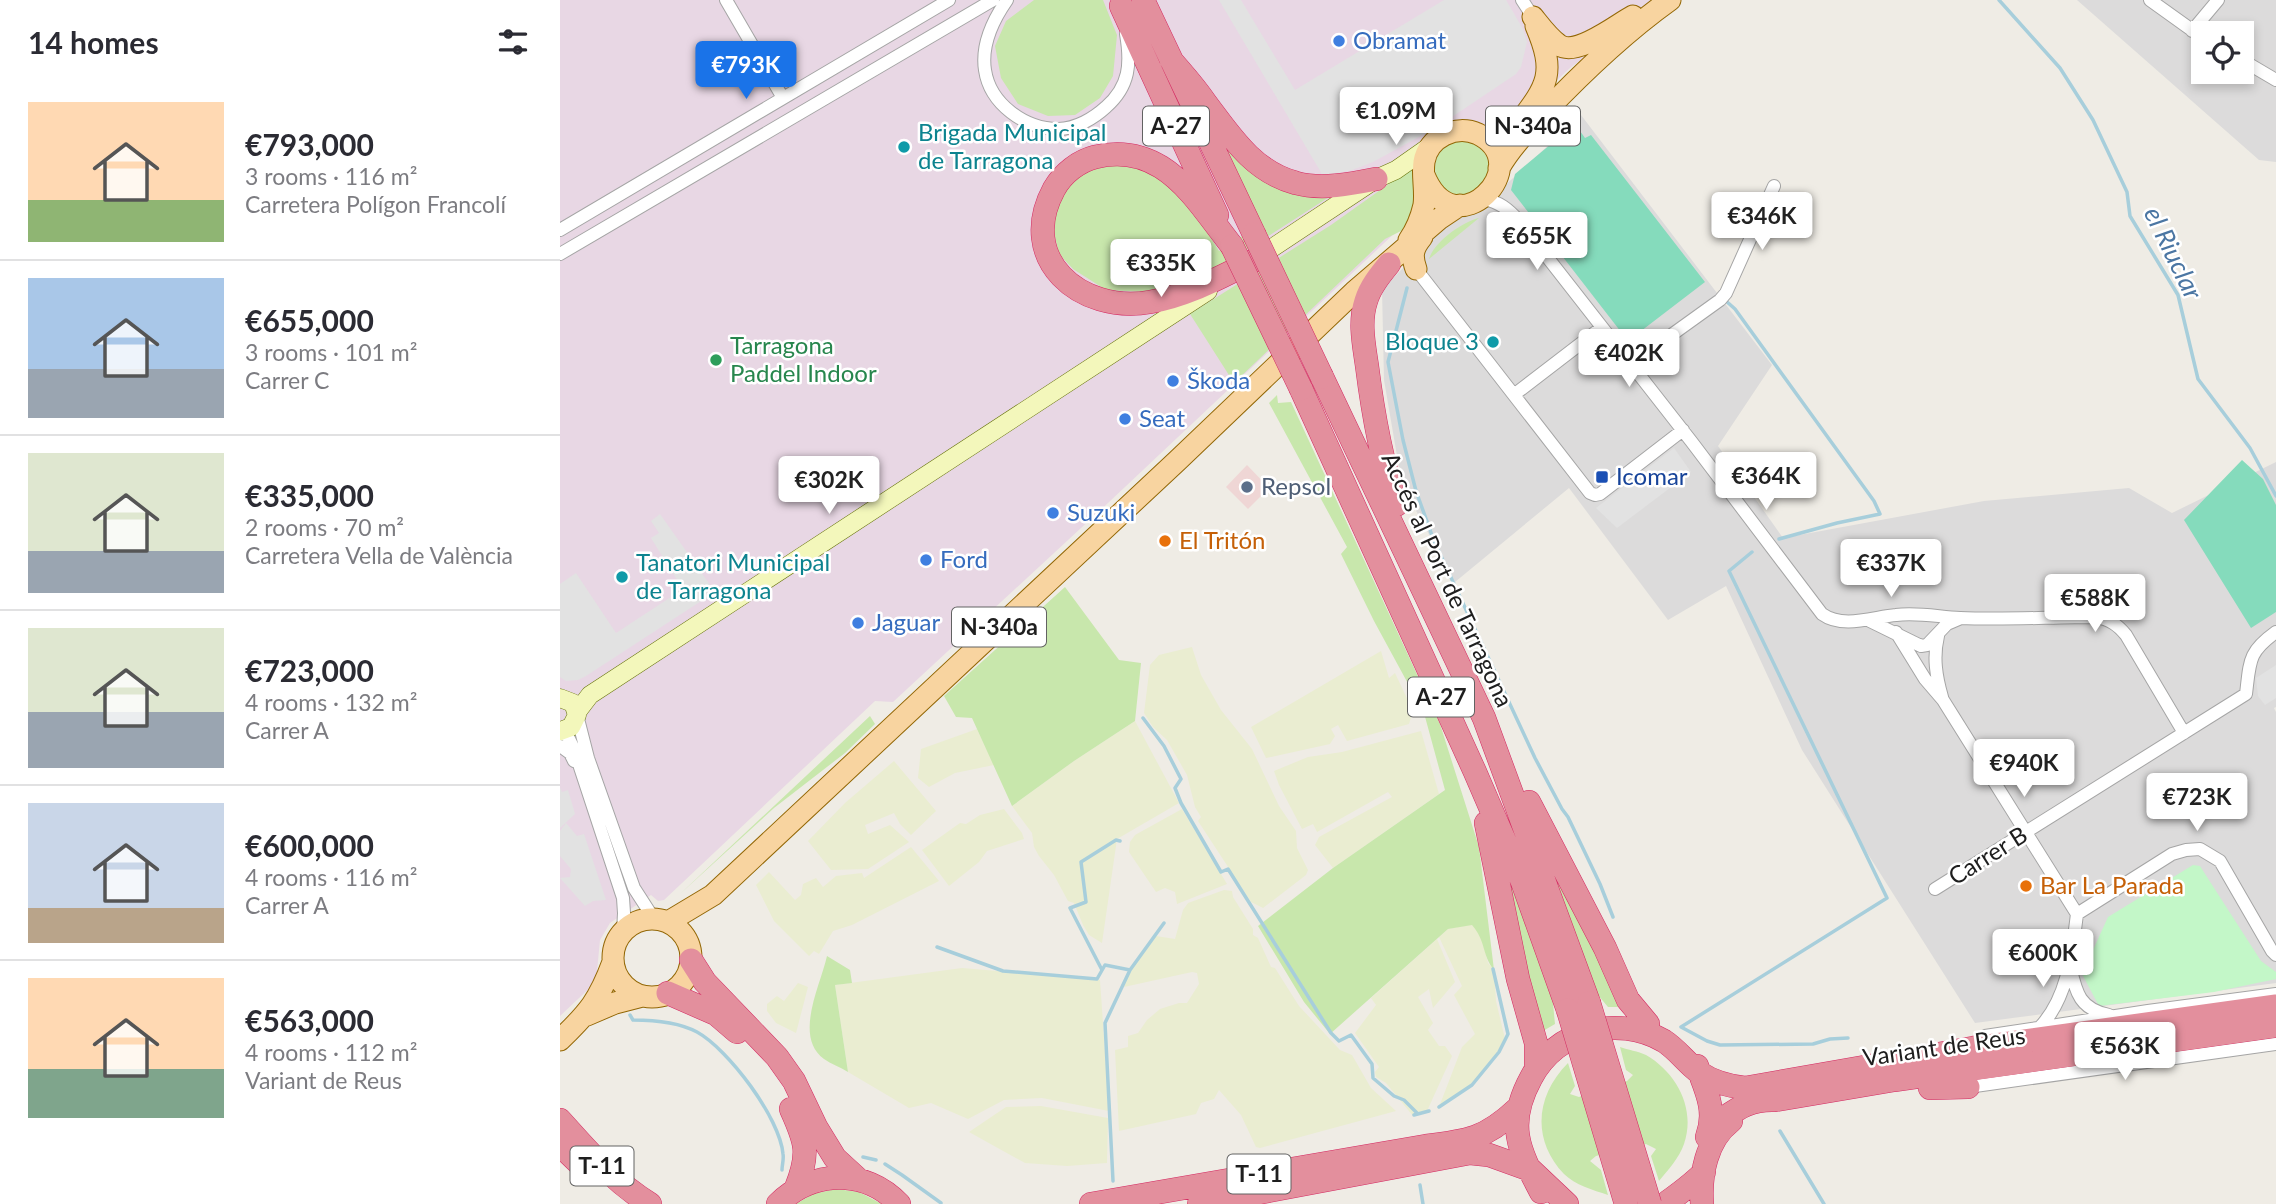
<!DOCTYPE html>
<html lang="en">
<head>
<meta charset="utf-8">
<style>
	:root { --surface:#fff; --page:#f7f7f7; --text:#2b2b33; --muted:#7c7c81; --line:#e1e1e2; --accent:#1a73e8 }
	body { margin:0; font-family:Lato,sans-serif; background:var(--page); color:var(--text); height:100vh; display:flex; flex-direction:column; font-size:26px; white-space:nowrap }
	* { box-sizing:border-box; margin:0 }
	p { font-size:23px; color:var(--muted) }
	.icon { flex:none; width:38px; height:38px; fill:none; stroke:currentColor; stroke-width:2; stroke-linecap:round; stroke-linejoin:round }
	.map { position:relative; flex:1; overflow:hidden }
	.details { display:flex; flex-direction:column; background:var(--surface); width:560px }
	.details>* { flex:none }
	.fabs { position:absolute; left:1631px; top:21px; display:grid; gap:14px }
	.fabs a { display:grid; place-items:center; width:63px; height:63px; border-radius:0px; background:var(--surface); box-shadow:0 4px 10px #0003; font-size:35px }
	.price { position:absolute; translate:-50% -60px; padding:0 16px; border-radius:7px; background:#fff; color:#222; font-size:23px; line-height:46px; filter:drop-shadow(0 2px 4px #0008) }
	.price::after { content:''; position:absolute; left:50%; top:42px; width:21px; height:16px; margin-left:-10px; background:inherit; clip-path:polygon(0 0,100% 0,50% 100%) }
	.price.on { background:var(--accent); color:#fff }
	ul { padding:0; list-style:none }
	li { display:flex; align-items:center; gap:21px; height:175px; padding:0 28px }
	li+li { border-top:2px solid var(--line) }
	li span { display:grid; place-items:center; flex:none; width:196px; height:140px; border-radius:0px; color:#555 }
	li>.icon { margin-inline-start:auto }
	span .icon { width:84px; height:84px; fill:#fffc; stroke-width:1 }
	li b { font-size:30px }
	h2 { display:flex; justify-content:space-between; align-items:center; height:84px; padding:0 28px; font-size:30px }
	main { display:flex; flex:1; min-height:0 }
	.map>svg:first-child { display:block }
	.residential { fill:#dcdbdb; fill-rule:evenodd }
	.commercial { fill:#efd6d5 }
	.industrial { fill:#e8d7e4 }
	.farmland { fill:#eaedd1 }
	.grass { fill:#c8e7ac }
	.park { fill:#c3f7c8 }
	.pitch { fill:#85dbbc }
	.parking { fill:#e2e2e2 }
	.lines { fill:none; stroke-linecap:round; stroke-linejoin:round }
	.stream { stroke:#a7cedb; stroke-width:3.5 }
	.street-casing { stroke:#a5a5a5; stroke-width:14 }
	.secondary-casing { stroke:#657209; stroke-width:19 }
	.primary-casing { stroke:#936705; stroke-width:23 }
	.highway-casing { stroke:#d42a62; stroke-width:24 }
	.street { stroke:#fff; stroke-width:12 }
	.secondary { stroke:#f3f7bb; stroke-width:18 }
	.primary { stroke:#f8d4a0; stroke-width:21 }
	.highway { stroke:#e38f9d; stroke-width:23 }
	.highway-bridge-casing { stroke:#d42a62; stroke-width:24; stroke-linecap:butt }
	.highway-bridge { stroke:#e38f9d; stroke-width:23 }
	.shop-dot { fill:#3f7fe0; stroke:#fff; stroke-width:2.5 }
	.culture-dot { fill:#0f9aa8; stroke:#fff; stroke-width:2.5 }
	.leisure-dot { fill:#2e9e5b; stroke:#fff; stroke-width:2.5 }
	.transit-dot { fill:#1a4fb4; stroke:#fff; stroke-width:2.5 }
	.service-dot { fill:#5c6f8a; stroke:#fff; stroke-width:2.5 }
	.food-dot { fill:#e8710a; stroke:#fff; stroke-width:2.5 }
	.labels { text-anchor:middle; stroke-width:5; stroke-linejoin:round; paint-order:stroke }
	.shield { fill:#fff; stroke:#626262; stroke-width:2 }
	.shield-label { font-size:23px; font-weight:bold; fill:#1e1e1e }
	.shop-label { font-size:24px; fill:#366cbe; stroke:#fff; text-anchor:start }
	.culture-label { font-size:24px; fill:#0d838f; stroke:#fff; text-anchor:start }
	.leisure-label { font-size:24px; fill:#27864d; stroke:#fff; text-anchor:start }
	.transit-label { font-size:24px; fill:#164399; stroke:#fff; text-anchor:start }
	.service-label { font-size:24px; fill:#4e5e75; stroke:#fff; text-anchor:start }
	.food-label { font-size:24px; fill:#c56008; stroke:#fff; text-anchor:start }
	.street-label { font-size:24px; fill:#1e1e1e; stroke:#fff }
	.water-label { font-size:26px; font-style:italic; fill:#4b76a3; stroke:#fff }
</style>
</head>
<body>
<main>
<section class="details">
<h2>14 homes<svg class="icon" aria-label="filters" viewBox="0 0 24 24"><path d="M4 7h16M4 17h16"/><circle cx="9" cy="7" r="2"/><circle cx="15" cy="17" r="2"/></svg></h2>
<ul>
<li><span style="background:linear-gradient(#ffd9b3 70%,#8fb573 0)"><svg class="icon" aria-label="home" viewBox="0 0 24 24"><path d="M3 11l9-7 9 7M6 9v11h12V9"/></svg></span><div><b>€793,000</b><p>3 rooms · 116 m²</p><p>Carretera Polígon Francolí</p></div></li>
<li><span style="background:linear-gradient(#a9c7e8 65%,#9aa5b1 0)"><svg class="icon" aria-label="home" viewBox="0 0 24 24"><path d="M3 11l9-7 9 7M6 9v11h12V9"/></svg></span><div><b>€655,000</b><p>3 rooms · 101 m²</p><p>Carrer C</p></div></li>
<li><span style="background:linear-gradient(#dfe7d0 70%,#9aa5b1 0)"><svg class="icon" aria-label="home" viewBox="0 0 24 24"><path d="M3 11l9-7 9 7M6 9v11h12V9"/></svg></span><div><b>€335,000</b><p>2 rooms · 70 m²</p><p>Carretera Vella de València</p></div></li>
<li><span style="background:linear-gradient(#dfe7d0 60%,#9aa5b1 0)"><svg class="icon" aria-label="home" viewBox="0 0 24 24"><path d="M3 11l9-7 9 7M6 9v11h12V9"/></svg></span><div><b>€723,000</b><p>4 rooms · 132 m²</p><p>Carrer A</p></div></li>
<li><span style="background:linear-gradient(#c9d6e8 75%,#b9a48a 0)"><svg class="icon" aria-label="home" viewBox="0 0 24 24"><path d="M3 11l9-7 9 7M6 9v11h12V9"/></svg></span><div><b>€600,000</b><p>4 rooms · 116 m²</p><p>Carrer A</p></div></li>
<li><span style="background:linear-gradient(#ffd9b3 65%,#7fa58c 0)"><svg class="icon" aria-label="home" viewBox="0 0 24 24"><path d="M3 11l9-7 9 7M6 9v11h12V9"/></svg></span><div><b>€563,000</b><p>4 rooms · 112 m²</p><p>Variant de Reus</p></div></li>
</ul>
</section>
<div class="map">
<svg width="1716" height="1204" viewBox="0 0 1716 1204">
	<rect width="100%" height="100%" fill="#efece5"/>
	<path class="residential" d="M1517,0H1716V162L1699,160ZM1643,33H1682V72H1643Z
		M1021,115L1212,365L1158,446L1223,538L1424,501L1569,488L1612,513L1716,462V707L1714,708L1716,712V983L1415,1023L1242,750L1166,586L1108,620L1009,488L895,582L842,485L824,380L822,289L892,219L925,204Z"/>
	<path class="commercial" d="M687,465L709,488L688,509L666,487Z"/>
	<path class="industrial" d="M0,0H1101L1010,68L548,503L333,702L315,701L104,900L98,901L91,895L50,923L40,940L36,982L0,1016Z"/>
	<path class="farmland" d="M632,647L641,675L661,710L692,749L719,806L736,831L737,848L748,870L746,875L703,908L691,902L638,821L641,817L635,807L627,775L607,740L593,727L584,713L590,665L599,655Z
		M821,651L829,678L835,673L853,711L849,724L787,741L778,725L771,729L775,736L770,744L706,758L691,727Z
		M575,721L619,803L557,839L542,943L529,935L523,925L514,903L508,901L494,875L479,856L474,847L472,833L452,806L514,761Z
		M417,729L434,765L395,773L369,787L358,778L361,749Z
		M861,731L879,794L773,868L755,845L759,837L832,797L828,792L757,832L753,824L742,829L719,785L714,771L748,757L782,752Z
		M334,761L376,811L351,835L340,824L334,813L305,825L308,834L330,825L349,842L308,869L271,870L248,841L285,803Z
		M444,809L462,833L464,839L427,851L419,862L389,886L362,850L400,823L406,824L420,815Z
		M622,809L667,884L617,904L615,892L605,888L596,892L569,852L570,842L575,835Z
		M351,847L379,881L292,925L273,931L259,954L254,951L249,956L214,921L196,885L209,872L235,900L241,895L243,884L256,878L263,887L276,876L302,873L304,878Z
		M664,890L672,891L673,897L693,929V935L698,938L711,967L715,968L739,1006L780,1050L792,1055L811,1088L836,1111L700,1148L696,1147L681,1115L659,1090L654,1099L641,1103L636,1114L559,1131L555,1050L568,1047V1036L578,1033L587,1020L600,1009L619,1003H627L639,984L637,973L632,972L564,987L569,971L596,936L615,939L623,910L628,903Z
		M912,924L921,934L928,963L934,970L936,1001L945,1039L928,1068L908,1089L879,1107L902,1047L915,1034L894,995L902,986L879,937L888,929Z
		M877,939L895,982L873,1008L869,989L858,997L873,1023L868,1030L879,1046H885L892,1056L867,1111L853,1116L826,1083L816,1077L815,1072L819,1067L795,1033L816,1005L811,998Z
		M402,968L540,980L549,1111L482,1098L444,1100L408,1119L371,1103L349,1108L288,1072L275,985Z
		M238,983L248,987L236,1033L216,1023L207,1011V1004L217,996L224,1001Z
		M481,1106L548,1118L547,1163L507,1166L465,1163L409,1132L446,1107Z"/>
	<path class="grass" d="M474,0H543L557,35L553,76L540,98L515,115L488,116L458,104L441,78L435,46L446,21Z
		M875 168a27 27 0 1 1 54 0a27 27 0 1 1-54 0Z
		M662,142L777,192L665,264L628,281L586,292L546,290L513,269L499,254L494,233L495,212L503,194L516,177L532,166L576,164L625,196L659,251L700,224Z
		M854,166L858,201L845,229L825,239L674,383L630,314L771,225Z
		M919,218L869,259C874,242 902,222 919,218Z
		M717,395L718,403L731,402L880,724L919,847L934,970C922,955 926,941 912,925L888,929L770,1034L744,1002L698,926L773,868L885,790L864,713L814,621L781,554L787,547L709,403Z
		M505,587L559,660L581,663L575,721L514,761L452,806L412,718L396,717L384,696Z
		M310,716L315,724L285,753L214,808L120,894Z
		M985,852L1062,1007H1048L1038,995Z
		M945,866L992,993L995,1024L983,1031L968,983Z
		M267,956L290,970L292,983L275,985L288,1072C280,1067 271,1064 264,1059C233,1037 261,984 267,956Z
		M1060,1047C1068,1050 1078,1051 1086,1055C1117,1073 1136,1109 1124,1144C1119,1158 1108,1170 1099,1181L1091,1156L1096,1149L1086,1144L1036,1156L1030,1161L1041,1170L1048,1195C1033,1190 1015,1185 1004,1174C971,1139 976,1095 1008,1063L1015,1086L1010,1094L1019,1097L1067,1081L1073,1075L1066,1070Z
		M276,1189L299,1192L322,1204H236L253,1194Z"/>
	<path class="park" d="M1633,865L1640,866L1647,877L1701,961L1716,972V979L1654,992L1539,1006L1522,974L1548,917Z"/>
	<path class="pitch" d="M1015,124L1025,138L1031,135L1145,282L1068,341L951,190L955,174Z
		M1682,460L1703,479L1716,505V612L1691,628L1624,520Z"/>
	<path class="parking" d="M659,0H681L735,90L884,0H946L963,29L967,42L961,67L956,74L877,127L813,162L792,170L773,174H762Z
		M1114,448L1131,472L1057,528L1036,508Z
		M100,514L155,592L26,676L18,680L6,681L0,677V584L16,573L56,633L114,595L119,583L91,538L99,533L91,521Z
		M1716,665V698L1705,705L1698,696L1696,678Z
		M0,788L2,792L8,790L15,814L0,828Z
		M6,823L17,836L24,834L46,900L33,901L25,906L0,878L10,877L11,869L0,856V831Z"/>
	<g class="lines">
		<path class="stream" d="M1439,0L1500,68L1533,120L1567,192L1570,216L1618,295L1638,379L1690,448L1716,496
			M847,288L828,362L843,440L856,491L874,541L975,758L1002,809L1008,817L1040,884L1053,917
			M1166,301L1175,309L1314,501L1320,514L1277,523L1219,539
			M1192,552L1169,571L1327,898L1121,1027L1147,1041L1160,1045L1253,1044L1270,1039L1288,1038
			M583,718L604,746L621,779L615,788L621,803L661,872L668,869L771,1033L779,1041L791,1035L812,1064L813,1078L834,1096L844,1100L858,1114
			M377,947L443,971L537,979L545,965L570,970
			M542,970L510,908L526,902L521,862L556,840L560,841
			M70,1015L73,1020C94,1020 118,1022 137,1032C168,1049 220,1118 223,1154C224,1159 222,1165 222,1170
			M879,1107L912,1085L939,1052L948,1034L933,969
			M854,1115L869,1111
			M1220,1131L1264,1204
			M303,1157L316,1160
			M325,1164L342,1175L381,1203
			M553,1181L545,1023L570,970L604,923
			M860,1185L863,1204"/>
		<g class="street-casing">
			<path id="street" d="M166,0L223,98
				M447,0C433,20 421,44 425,70C430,104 465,129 498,129C516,129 534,118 546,107C570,86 571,63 566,34
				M962,0L973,17
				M1590,0L1643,38
				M1632,31L1658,0
				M1682,60L1716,80
				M923,199C940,202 948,209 959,221L1131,441L1262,614C1283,629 1313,617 1336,615C1357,612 1379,617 1400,618C1445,620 1491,617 1536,617C1550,620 1557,624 1566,635L1624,733
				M0,230L389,0
				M0,254L433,0
				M856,269L1030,493L1035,495L1040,494L1123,430
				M1071,364L1160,300L1166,293L1214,186
				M955,394L1041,328
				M1310,621L1361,646L1367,645L1387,624L1401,618
				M1336,632L1365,679L1383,700L1517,914
				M1378,636C1373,657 1376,676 1382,697
				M17,715L28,758L74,888L94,919
				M1,731L8,737L14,749L63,898L64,913L63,932
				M0,746L10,753L14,761
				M1375,889L1686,694C1690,661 1688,652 1716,632
				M1517,914L1612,854L1626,850L1640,849L1660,861L1712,951L1716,955
				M1510,966C1516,992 1519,1009 1549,1015
				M1480,1027C1508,998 1512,953 1517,914
				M1425,1036L1588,1011L1716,994
				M1408,1087L1716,1044"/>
		</g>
		<g class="secondary-casing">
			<path id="secondary" d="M694,260L816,179L836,170L873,144
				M0,698L13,703L17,715L11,727L0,731
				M17,712L30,695L648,291"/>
		</g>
		<g class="primary-casing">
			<path id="primary" d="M973,17C981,27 989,38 999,45C1017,57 1056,25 1073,16
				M959,123C988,85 996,73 976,26
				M939,168C951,147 968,130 984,113C1023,72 1064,33 1110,0
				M849,240C856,230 861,218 864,205C866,191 862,176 864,162C868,137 896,124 918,134C979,164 895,252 864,175
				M856,269C851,255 853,248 862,237
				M53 958a39 39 0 1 1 78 0a39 39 0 1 1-78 0Z
				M108,922L153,895L617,461L794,292L879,219L900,205
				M27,1015L55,1003L82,996
				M0,1040C29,1012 39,1000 53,962"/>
		</g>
		<g class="highway-casing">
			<path id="highway" d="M583,0L694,234
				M561,6L657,215
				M611,60C623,74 635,87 645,102C670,135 693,172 736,183C761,190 791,184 816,179
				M672,246C651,220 630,185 601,167C580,154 559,151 535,157C519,161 503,173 494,189C456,259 520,314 590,302C627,296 660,277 693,261
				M829,264C820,275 810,287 806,301C799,322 804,345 807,366C813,414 821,459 836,505
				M762,377L924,718L1029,1003
				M741,389L915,772L962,881L1008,1010
				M969,802L1045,948L1068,1000L1088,1024
				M926,823L958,979L976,1043V1068
				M131,960L145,982L217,1057L234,1081L256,1127L275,1158L299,1180
				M108,993L156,1014L177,1032
				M1137,1066C1146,1090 1157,1111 1147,1137
				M1370,1088L1408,1087
				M231,1109C246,1142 250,1153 236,1188
				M0,1120C28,1151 54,1182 90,1204
				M1151,1127C1174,1112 1185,1099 1215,1100L1334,1080L1716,1026
				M0,1145L28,1172
				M981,1192C958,1149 946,1124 971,1078C996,1030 1057,1014 1104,1041C1118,1050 1127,1064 1140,1073C1153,1082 1169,1086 1185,1088L1413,1048L1716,1006
				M218,1204C252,1170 305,1168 339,1204
				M531,1204L866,1146C908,1141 925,1139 957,1109
				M639,1204L910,1153L929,1155L971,1170L1007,1204
				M1105,1204C1118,1194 1133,1184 1144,1172
				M1142,1204C1140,1175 1146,1140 1171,1121"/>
		</g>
		<use href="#street" class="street"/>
		<use href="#secondary" class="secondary"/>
		<use href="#primary" class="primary"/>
		<use href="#highway" class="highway"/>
		<g class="highway-bridge-casing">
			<path id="highway-bridge" d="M694,234L762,377
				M672,246L741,389
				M1029,1003L1090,1204
				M1008,1010L1066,1204"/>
		</g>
		<use href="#highway-bridge" class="highway-bridge"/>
	</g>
	<g class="shop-dot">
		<circle cx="779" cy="41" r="7"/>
		<circle cx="613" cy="381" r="7"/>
		<circle cx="565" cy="419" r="7"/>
		<circle cx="493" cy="513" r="7"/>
		<circle cx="366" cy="560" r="7"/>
		<circle cx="298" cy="623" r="7"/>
	</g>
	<g class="culture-dot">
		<circle cx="344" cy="147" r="7"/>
		<circle cx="933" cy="342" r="7"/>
		<circle cx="62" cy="577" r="7"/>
	</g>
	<circle class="leisure-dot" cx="156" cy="360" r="7"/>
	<rect class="transit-dot" x="1035" y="470" width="14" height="14" rx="3.5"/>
	<circle class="service-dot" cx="687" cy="487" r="7"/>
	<g class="food-dot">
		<circle cx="605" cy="541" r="7"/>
		<circle cx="1466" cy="886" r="7"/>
	</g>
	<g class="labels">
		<g class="shield">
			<rect x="583" y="106.5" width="66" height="39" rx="5"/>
			<rect x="926" y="106.5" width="94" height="39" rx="5"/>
			<rect x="392" y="607.5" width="94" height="39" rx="5"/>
			<rect x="848" y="677.5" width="66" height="39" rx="5"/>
			<rect x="10.5" y="1146.5" width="63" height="39" rx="5"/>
			<rect x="667.5" y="1154.5" width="63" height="39" rx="5"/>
		</g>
		<g class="shield-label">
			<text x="616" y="134">A-27</text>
			<text x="973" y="134">N-340a</text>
			<text x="439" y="635">N-340a</text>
			<text x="881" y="705">A-27</text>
			<text x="42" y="1174">T-11</text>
			<text x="699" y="1182">T-11</text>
		</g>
		<g class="shop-label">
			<text x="793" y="49">Obramat</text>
			<text x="627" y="389">Škoda</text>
			<text x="579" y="427">Seat</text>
			<text x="507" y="521">Suzuki</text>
			<text x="380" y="568">Ford</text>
			<text x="312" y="631">Jaguar</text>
		</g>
		<g class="culture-label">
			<text x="358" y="141">Brigada Municipal<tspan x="358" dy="28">de Tarragona</tspan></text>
			<text x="919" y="350" text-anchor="end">Bloque 3</text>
			<text x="76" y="571">Tanatori Municipal<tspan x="76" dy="28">de Tarragona</tspan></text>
		</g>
		<g class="leisure-label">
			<text x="170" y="354">Tarragona<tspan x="170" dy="28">Paddel Indoor</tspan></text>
		</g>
		<g class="transit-label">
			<text x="1056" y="485">Icomar</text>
		</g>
		<g class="service-label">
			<text x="701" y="495">Repsol</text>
		</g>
		<g class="food-label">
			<text x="619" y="549">El Tritón</text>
			<text x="1480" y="894">Bar La Parada</text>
		</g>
		<g class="street-label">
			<text transform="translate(887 580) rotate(65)" y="8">Accés al Port de Tarragona</text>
			<text transform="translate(1428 856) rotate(-32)" y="8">Carrer B</text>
			<text transform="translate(1384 1047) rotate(-8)" y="8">Variant de Reus</text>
		</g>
		<g class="water-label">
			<text transform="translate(1613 253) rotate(64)" y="9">el Riuclar</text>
		</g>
	</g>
</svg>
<div class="fabs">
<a><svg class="icon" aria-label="locate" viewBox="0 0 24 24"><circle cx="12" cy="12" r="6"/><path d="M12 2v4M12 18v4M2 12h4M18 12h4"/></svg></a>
</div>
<b class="price on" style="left:186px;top:101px">€793K</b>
<b class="price" style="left:836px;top:147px">€1.09M</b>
<b class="price" style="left:1202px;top:252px">€346K</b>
<b class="price" style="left:977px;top:272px">€655K</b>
<b class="price" style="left:601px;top:299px">€335K</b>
<b class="price" style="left:1069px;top:389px">€402K</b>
<b class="price" style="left:1206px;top:512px">€364K</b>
<b class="price" style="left:269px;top:516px">€302K</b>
<b class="price" style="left:1331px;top:599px">€337K</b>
<b class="price" style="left:1535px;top:634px">€588K</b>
<b class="price" style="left:1464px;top:799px">€940K</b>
<b class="price" style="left:1637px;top:833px">€723K</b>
<b class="price" style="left:1483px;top:989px">€600K</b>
<b class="price" style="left:1565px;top:1082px">€563K</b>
</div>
</main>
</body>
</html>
